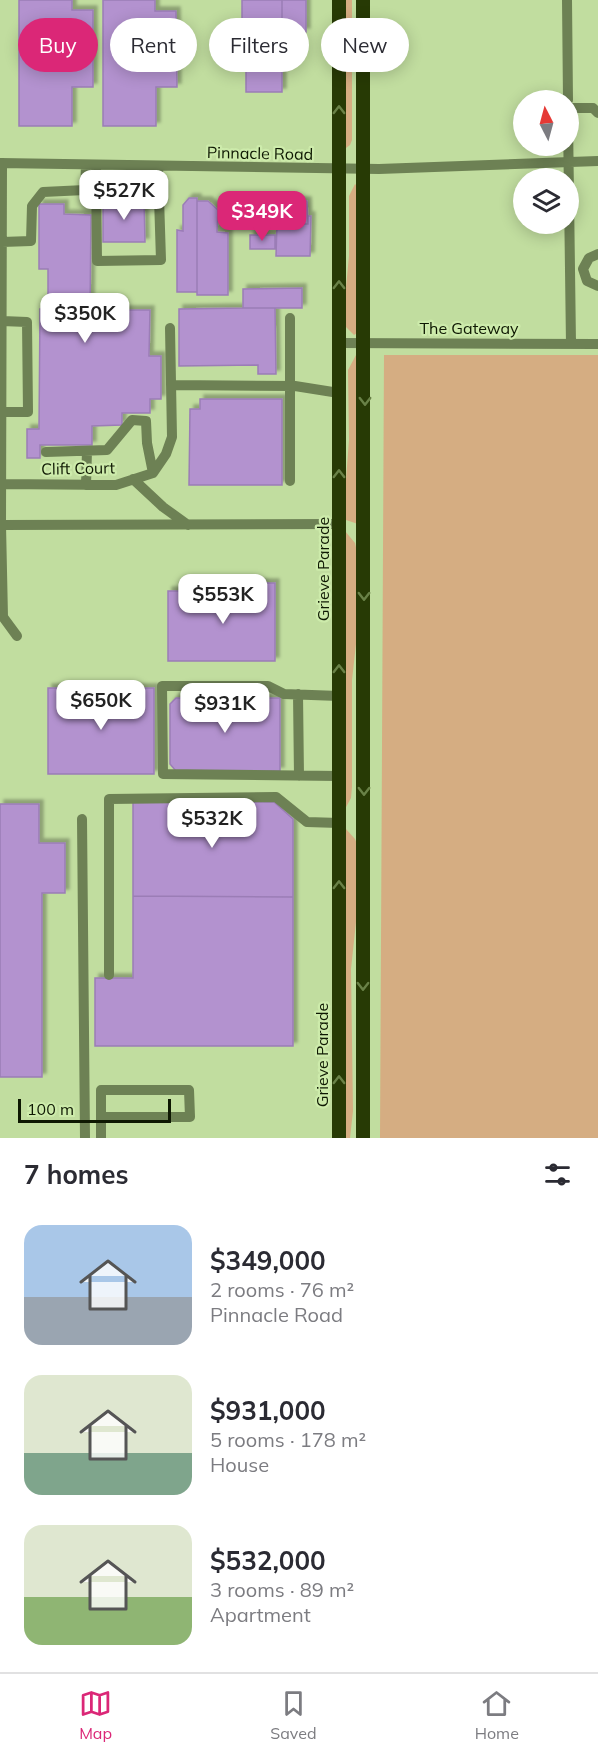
<!DOCTYPE html>
<html lang="en">
<head>
<meta charset="utf-8">
<style>
	:root { --surface:#fff; --page:#f7f7f7; --text:#2b2b33; --muted:#7c7c81; --line:#e1e1e2; --accent:#db2777 }
	body { margin:0; font-family:Mulish,sans-serif; background:var(--page); color:var(--text); height:100vh; display:flex; flex-direction:column; font-size:22px; white-space:nowrap }
	* { box-sizing:border-box; margin:0 }
	p { font-size:20px; color:var(--muted) }
	.icon { flex:none; width:33px; height:33px; fill:none; stroke:currentColor; stroke-width:2; stroke-linecap:round; stroke-linejoin:round }
	.map { position:relative; height:1138px; overflow:hidden }
	.sheet { display:flex; flex-direction:column; background:var(--surface); flex:1 }
	.sheet>* { flex:none }
	.hud { position:absolute; left:18px; top:18px; width:562px; height:54px; display:flex; gap:12px }
	.needle { width:39px; rotate:354deg }
	.tools { position:absolute; left:513px; top:90px; display:grid; gap:12px }
	.tools a { display:grid; place-items:center; width:66px; height:66px; border-radius:50%; background:var(--surface); box-shadow:0 3px 15px #0003; font-size:30px }
	.scale { position:absolute; left:18px; bottom:15px; width:153px; box-sizing:border-box; padding-left:6px; border:3px solid #0e1802; border-top:0; font-size:16px; line-height:21px; white-space:nowrap; color:#0e1802; -webkit-text-stroke:4px #cdebab; paint-order:stroke }
	.price { position:absolute; translate:-50% -51px; padding:0 14px; border-radius:12px; background:#fff; color:#222; font-size:20px; line-height:39px; filter:drop-shadow(0 2px 3px #0008) }
	.price::after { content:''; position:absolute; left:50%; top:36px; width:18px; height:14px; margin-left:-9px; background:inherit; clip-path:polygon(0 0,100% 0,50% 100%) }
	.price.on { background:var(--accent); color:#fff }
	ul { padding:0; list-style:none }
	li { display:flex; align-items:center; gap:18px; height:150px; padding:0 24px }
	li span { display:grid; place-items:center; flex:none; width:168px; height:120px; border-radius:18px; color:#555 }
	li>.icon { margin-inline-start:auto }
	span .icon { width:72px; height:72px; fill:#fffc; stroke-width:1 }
	li b { font-size:26px }
	h2 { display:flex; justify-content:space-between; align-items:center; height:72px; padding:0 24px; font-size:26px }
	.tag { padding:0 21px; border-radius:27px; background:var(--surface); box-shadow:0 3px 15px #0003; font-size:21px; line-height:54px }
	.tag.on { background:var(--accent); color:#fff }
	.dock { display:flex; justify-content:space-around; align-items:center; height:84px; border-top:2px solid var(--line); background:var(--surface); font-size:16px; color:var(--muted) }
	.dock a { display:grid; justify-items:center; gap:3px }
	.dock .on { color:var(--accent) }
	.map>svg:first-child { display:block }
	.green { fill:#d5ad82 }
	.building { fill:#b392cf; stroke:#9b7db6; stroke-width:1.5; filter:url(#shadow) }
	.lines { fill:none; stroke-linecap:round; stroke-linejoin:round }
	.minor { stroke:#6d8154; stroke-width:10 }
	.major { stroke:#273a05; stroke-width:14 }
	.oneway { stroke:#698147 }
	.labels { text-anchor:middle; stroke-width:4.5; stroke-linejoin:round; paint-order:stroke }
	.street-label { font-size:16px; fill:#0e1802; stroke:#cdebab }
</style>
</head>
<body>
<div class="map">
<svg width="598" height="1138" viewBox="0 0 598 1138">
	<defs>
		<filter id="shadow"><feDropShadow dx="4" dy="-4" stdDeviation="1.5" flood-color="#0004"/></filter>
	</defs>
	<rect width="100%" height="100%" fill="#c1dd9f"/>
	<path class="green" d="M343,0H352V140L350,145L346,148Z
		M355,184L357,186V333L354,335L346,327L344,308L349,256V196Z
		M356,355L357,357L358,524L343,519L349,440L348,370Z
		M384,355H598V1138H380Z
		M345,531L355,543L357,552V635L352,680V787L351,798L345,809Z
		M346,829L355,839L358,847L356,922L351,969L353,1111L350,1138H343Z"/>
	<path class="building" d="M19,0H72V10H93V87H72V126H19Z
		M103,0H155V11H176L177,87H156V126H103Z
		M242,0H282V32H242Z
		M282,0H306V32L282,31Z
		M246,32H282V92H246Z
		M189,198H197V292H177V230L183,231V205Z
		M144,200L145,242H103V201Z
		M197,201H208L218,210L217,232L228,233V295H197Z
		M267,201H307L308,224H273L267,219Z
		M39,204H64V214L91,215L90,310H150L149,356H161V399H150V413H122V425L92,426V445H40V458H27V429H39L40,309H48V269H39Z
		M308,216H311L310,256H276L277,224H308Z
		M250,235H275V249H250Z
		M302,288V308H243V289Z
		M243,308H275L276,374H258V365L179,366V309Z
		M200,399H282V485H189L190,409H200Z
		M249,583H275V661H168V591H249Z
		M48,688H154V774H48Z
		M176,698H280V771H176L170,764V704Z
		M133,801L274,802L293,819V897L133,896Z
		M0,804H39V843H65V893H42V1077H0Z
		M133,896L293,897V1046H95V978H133Z"/>
	<g class="lines">
		<path class="minor" d="M567,0L568,100
			M568,108H593L598,113
			M568,121L571,344
			M0,163L379,169L598,161
			M2,163L1,525L3,617L17,636
			M96,165L97,261L161,260L158,166
			M2,242L31,241L32,206L43,192L85,190L86,165
			M598,254L589,258L583,269L587,281L598,286
			M290,318V481
			M339,343L598,344
			M171,385L295,386L339,393
			M2,412H28L27,322L2,321
			M46,452L107,450L132,420L146,421L147,443L153,473
			M153,473L166,454L172,437L170,328
			M133,479L163,507L188,525
			M0,484L116,485L153,473
			M86,485L87,451
			M1,525L339,524
			M298,694L299,776
			M338,776L163,774L162,686H268L284,694L339,696
			M82,819L85,1138
			M109,975V799L276,797L307,822L339,823
			M101,1117H190L189,1090H101V1138"/>
		<path class="major" d="M339,0V1138
			M363,1138V0"/>
	</g>
	<defs><path id="oneway-chevron" d="M-2-3.5L2.5 0L-2 3.5" fill="none" stroke-width="1.6" stroke-linecap="round" stroke-linejoin="round" transform="scale(1.5)"/></defs>
	<g class="oneway">
		<use href="#oneway-chevron" transform="translate(339 110) rotate(-90)"/>
		<use href="#oneway-chevron" transform="translate(339 285) rotate(-90)"/>
		<use href="#oneway-chevron" transform="translate(365 401) rotate(90)"/>
		<use href="#oneway-chevron" transform="translate(339 474) rotate(-90)"/>
		<use href="#oneway-chevron" transform="translate(364 596) rotate(90)"/>
		<use href="#oneway-chevron" transform="translate(339 669) rotate(-90)"/>
		<use href="#oneway-chevron" transform="translate(364 791) rotate(90)"/>
		<use href="#oneway-chevron" transform="translate(339 885) rotate(-90)"/>
		<use href="#oneway-chevron" transform="translate(363 986) rotate(90)"/>
		<use href="#oneway-chevron" transform="translate(339 1080) rotate(-90)"/>
	</g>
	<g class="labels">
		<g class="street-label">
			<text transform="translate(260 153) rotate(1)" y="6">Pinnacle Road</text>
			<text x="469" y="334">The Gateway</text>
			<text transform="translate(78 468) rotate(-1)" y="6">Clift Court</text>
			<text transform="translate(323 569) rotate(-90)" y="6">Grieve Parade</text>
			<text transform="translate(322 1055) rotate(-90)" y="6">Grieve Parade</text>
		</g>
	</g>
</svg>
<div class="tools">
<a><svg class="needle" viewBox="-14 -14 28 28"><path d="M0-13l5 13h-10z" fill="#e53935"/><path d="M0 13l5-13h-10z" fill="#7c7c81"/></svg></a>
<a><svg class="icon" aria-label="layers" viewBox="0 0 24 24"><path d="M12 4l9 5-9 5-9-5zM3 14l9 5 9-5"/></svg></a>
</div>
<div class="scale">100 m</div>
<b class="price" style="left:124px;top:221px">$527K</b>
<b class="price on" style="left:262px;top:242px">$349K</b>
<b class="price" style="left:85px;top:344px">$350K</b>
<b class="price" style="left:223px;top:625px">$553K</b>
<b class="price" style="left:101px;top:731px">$650K</b>
<b class="price" style="left:225px;top:734px">$931K</b>
<b class="price" style="left:212px;top:849px">$532K</b>
<div class="hud">
<a class="tag on">Buy</a>
<a class="tag">Rent</a>
<a class="tag">Filters</a>
<a class="tag">New</a>
</div>
</div>
<section class="sheet">
<h2>7 homes<svg class="icon" aria-label="filters" viewBox="0 0 24 24"><path d="M4 7h16M4 17h16"/><circle cx="9" cy="7" r="2"/><circle cx="15" cy="17" r="2"/></svg></h2>
<ul>
<li><span style="background:linear-gradient(#a9c7e8 60%,#9aa5b1 0)"><svg class="icon" aria-label="home" viewBox="0 0 24 24"><path d="M3 11l9-7 9 7M6 9v11h12V9"/></svg></span><div><b>$349,000</b><p>2 rooms · 76 m²</p><p>Pinnacle Road</p></div></li>
<li><span style="background:linear-gradient(#dfe7d0 65%,#7fa58c 0)"><svg class="icon" aria-label="home" viewBox="0 0 24 24"><path d="M3 11l9-7 9 7M6 9v11h12V9"/></svg></span><div><b>$931,000</b><p>5 rooms · 178 m²</p><p>House</p></div></li>
<li><span style="background:linear-gradient(#dfe7d0 60%,#8fb573 0)"><svg class="icon" aria-label="home" viewBox="0 0 24 24"><path d="M3 11l9-7 9 7M6 9v11h12V9"/></svg></span><div><b>$532,000</b><p>3 rooms · 89 m²</p><p>Apartment</p></div></li>
</ul>
</section>
<nav class="dock">
<a class="on"><svg class="icon" aria-label="map" viewBox="0 0 24 24"><path d="M3 6l6-2 6 2 6-2v14l-6 2-6-2-6 2zM9 4v14M15 6v14"/></svg>Map</a>
<a><svg class="icon" aria-label="saved" viewBox="0 0 24 24"><path d="M7 4h10v16l-5-4-5 4z"/></svg>Saved</a>
<a><svg class="icon" aria-label="home" viewBox="0 0 24 24"><path d="M3 11l9-7 9 7M6 9v11h12V9"/></svg>Home</a>
</nav>
</body>
</html>
